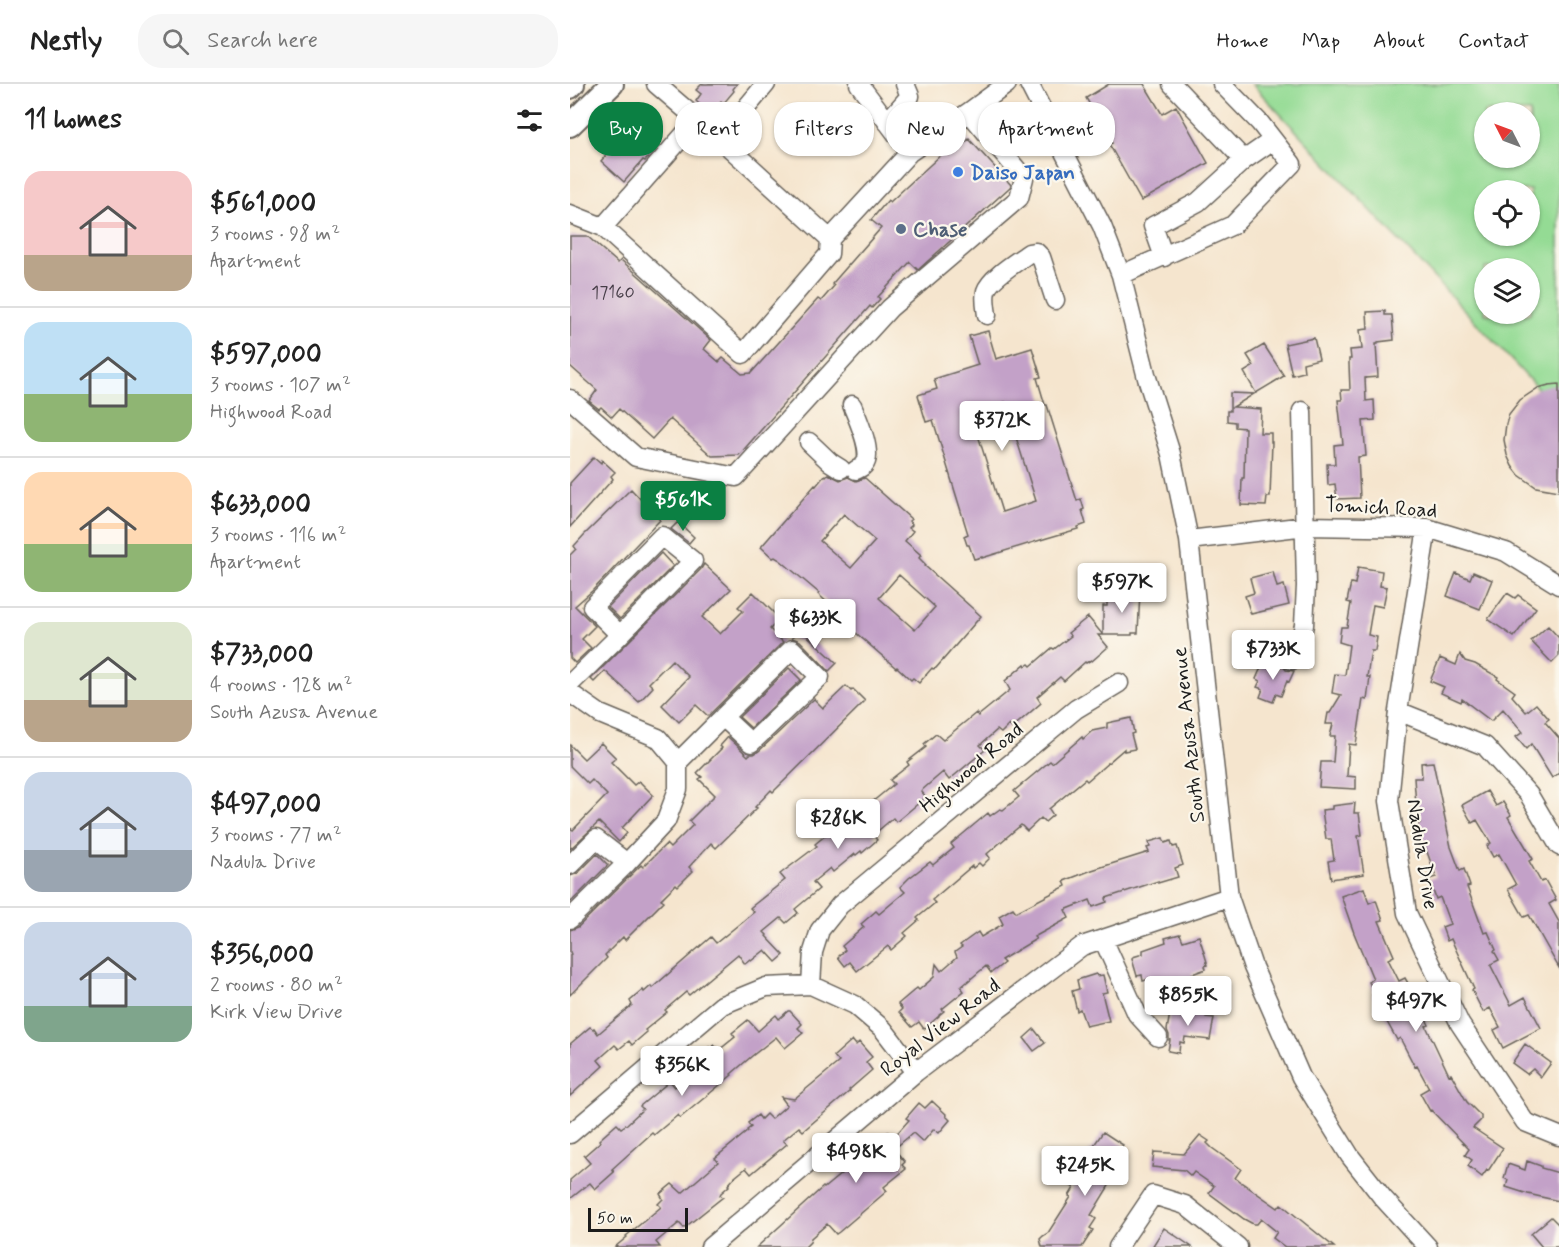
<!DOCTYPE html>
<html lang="en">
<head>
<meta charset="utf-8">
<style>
	:root { --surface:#fff; --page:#f6f6f6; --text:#222; --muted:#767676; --line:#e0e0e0; --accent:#0b8043 }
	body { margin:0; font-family:Mynerve,sans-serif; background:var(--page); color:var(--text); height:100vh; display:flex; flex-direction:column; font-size:22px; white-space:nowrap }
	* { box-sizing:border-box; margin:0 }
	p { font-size:20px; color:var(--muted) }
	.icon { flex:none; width:33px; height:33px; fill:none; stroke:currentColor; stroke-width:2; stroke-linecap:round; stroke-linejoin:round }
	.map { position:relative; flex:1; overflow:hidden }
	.details { display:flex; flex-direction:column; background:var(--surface); width:570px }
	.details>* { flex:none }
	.top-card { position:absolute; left:18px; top:18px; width:570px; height:54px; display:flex; gap:12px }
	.needle { width:39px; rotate:312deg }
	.buttons { position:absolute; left:904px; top:18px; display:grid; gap:12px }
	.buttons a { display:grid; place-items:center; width:66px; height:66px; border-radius:50%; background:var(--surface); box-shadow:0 2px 4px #0004; font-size:30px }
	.scale { position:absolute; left:18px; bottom:15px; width:100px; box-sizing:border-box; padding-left:6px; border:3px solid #1c1c1c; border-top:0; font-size:16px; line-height:21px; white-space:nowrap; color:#1c1c1c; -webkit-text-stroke:4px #fbf7ec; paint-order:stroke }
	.price { position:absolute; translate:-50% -51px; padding:0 14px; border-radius:6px; background:#fff; color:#222; font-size:20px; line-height:39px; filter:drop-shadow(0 2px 3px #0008) }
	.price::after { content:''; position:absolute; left:50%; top:36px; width:18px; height:14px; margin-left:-9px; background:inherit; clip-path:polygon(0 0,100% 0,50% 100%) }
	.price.selected { background:var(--accent); color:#fff }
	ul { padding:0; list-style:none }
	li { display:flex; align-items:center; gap:18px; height:150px; padding:0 24px }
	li+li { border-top:2px solid var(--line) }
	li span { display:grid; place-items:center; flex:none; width:168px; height:120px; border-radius:18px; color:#555 }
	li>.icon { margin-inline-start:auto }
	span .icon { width:72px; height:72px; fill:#fffc; stroke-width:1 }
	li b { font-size:26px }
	h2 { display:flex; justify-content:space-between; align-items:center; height:72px; padding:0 24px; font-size:26px }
	.chip { padding:0 21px; border-radius:24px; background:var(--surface); box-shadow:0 2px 4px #0004; font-size:21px; line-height:54px }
	.chip.selected { background:var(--accent); color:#fff }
	header { display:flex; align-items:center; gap:36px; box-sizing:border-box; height:84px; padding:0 30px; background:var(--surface); border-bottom:2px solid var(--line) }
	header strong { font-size:28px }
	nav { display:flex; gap:33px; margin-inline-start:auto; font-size:21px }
	.search { width:420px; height:54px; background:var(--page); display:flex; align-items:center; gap:15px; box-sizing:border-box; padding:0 21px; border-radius:24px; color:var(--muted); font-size:22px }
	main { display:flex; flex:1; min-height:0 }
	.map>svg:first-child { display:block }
	.green { fill:#94db94; stroke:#587c58; stroke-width:1.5; fill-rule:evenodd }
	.building { fill:#c3a1c8; fill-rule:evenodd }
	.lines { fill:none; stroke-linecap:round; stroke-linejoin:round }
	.minor-casing { stroke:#68625a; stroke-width:21 }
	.major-casing { stroke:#68625a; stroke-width:26 }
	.minor { stroke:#fff; stroke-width:18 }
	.major { stroke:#fff; stroke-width:22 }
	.shop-dot { fill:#3f7fe0; stroke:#fbf7ec; stroke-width:2 }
	.service-dot { fill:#5c6f8a; stroke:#fbf7ec; stroke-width:2 }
	.labels { text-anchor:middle; stroke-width:4.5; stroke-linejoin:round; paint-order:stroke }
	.number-label { font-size:18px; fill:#463d47 }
	.shop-label { font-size:21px; font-weight:bold; fill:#366cbe; stroke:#fbf7ec; text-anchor:start }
	.service-label { font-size:21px; font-weight:bold; fill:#4e5e75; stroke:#fbf7ec; text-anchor:start }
	.street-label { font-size:21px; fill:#1c1c1c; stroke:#fbf7ec }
</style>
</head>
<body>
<header>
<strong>Nestly</strong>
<div class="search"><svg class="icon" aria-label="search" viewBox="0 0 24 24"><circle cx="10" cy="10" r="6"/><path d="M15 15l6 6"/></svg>Search here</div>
<nav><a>Home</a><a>Map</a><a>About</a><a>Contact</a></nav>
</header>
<main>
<section class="details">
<h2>11 homes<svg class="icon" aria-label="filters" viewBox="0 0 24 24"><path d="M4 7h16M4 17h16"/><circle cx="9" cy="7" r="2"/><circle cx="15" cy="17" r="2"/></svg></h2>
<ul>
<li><span style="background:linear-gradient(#f6c9c9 70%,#b9a48a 0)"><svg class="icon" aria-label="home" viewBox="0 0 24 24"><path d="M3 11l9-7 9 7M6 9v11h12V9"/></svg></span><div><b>$561,000</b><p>3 rooms · 98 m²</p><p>Apartment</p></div></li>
<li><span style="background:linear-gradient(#bfe0f5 60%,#8fb573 0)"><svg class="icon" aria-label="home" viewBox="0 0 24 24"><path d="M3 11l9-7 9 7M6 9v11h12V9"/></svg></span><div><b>$597,000</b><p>3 rooms · 107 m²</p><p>Highwood Road</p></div></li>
<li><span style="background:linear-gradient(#ffd9b3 60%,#8fb573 0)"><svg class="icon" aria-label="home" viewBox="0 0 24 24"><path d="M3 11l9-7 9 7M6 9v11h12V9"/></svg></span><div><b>$633,000</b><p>3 rooms · 116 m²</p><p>Apartment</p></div></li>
<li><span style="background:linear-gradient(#dfe7d0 65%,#b9a48a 0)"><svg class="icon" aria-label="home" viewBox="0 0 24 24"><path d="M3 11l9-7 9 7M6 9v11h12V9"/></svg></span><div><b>$733,000</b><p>4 rooms · 128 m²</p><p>South Azusa Avenue</p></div></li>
<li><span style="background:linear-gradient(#c9d6e8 65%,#9aa5b1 0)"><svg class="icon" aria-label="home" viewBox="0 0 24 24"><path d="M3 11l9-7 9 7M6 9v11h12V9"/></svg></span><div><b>$497,000</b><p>3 rooms · 77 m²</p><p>Nadula Drive</p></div></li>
<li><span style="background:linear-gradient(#c9d6e8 70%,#7fa58c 0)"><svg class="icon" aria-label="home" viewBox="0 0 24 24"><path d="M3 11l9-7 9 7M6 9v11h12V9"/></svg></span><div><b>$356,000</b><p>2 rooms · 80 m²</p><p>Kirk View Drive</p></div></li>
</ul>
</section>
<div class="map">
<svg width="989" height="1163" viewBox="0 0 989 1163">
	<rect width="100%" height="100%" fill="#fbf7ec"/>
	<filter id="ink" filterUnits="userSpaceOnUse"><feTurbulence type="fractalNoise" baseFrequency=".0167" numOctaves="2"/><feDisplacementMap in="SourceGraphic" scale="12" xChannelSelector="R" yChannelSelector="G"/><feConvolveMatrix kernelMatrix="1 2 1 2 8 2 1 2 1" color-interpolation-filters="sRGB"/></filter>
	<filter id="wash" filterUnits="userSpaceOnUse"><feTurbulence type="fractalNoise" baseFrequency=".008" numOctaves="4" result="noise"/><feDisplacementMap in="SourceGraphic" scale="24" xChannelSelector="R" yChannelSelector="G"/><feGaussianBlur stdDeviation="1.35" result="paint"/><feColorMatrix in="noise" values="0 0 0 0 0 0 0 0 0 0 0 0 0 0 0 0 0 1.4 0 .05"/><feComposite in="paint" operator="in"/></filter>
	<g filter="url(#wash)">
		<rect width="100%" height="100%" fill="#f5e5ce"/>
		<path class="green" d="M682,0H989V327ZM915,28H960V74H915ZM915,106H960V152H915ZM915,184H960V230H915Z"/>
		<g id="blocks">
			<path class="building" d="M132,0H167L163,5L164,7L153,20L151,18L140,30L126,17L131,10L126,6Z
				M539,0H574L592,30L606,22L638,79L571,117L539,60L542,59L516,14Z
				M68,34L71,37L74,34L87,46L84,49L87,51L79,60L85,66L75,77L73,76L54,98L31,77Z
				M399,55L441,101L440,103L348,186L340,178L308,213L310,215L302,224L300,222L169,371L142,372L100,335L82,355L49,325L42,333L31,323L29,325L19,317L27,306L0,282V152H17L48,179L51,176L141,256L134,265L149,278L153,274L172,290L181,289L248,215L251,217L264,202L262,200L311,144L301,136L318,116L320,118L335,104L385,58L390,63Z
				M815,227V231H822L824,256L808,258V260H806L808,293L795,294L796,317L804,316L805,336L793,337L796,372L788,373L790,414L767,415L765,400L758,401L757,380H765L764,361L773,360L768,316H772L771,306H780L779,280V275H781L780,266L792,265L790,246L798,245L797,228Z
				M418,247L426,275L462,264L471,293L467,294L475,321H477L507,417L511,415L514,425L512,426L516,440L508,443V445L477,454L412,474V473L404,475L399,461H397L394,452L398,450L363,336L356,338L348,311L367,305L364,295L408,281L399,252ZM435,318L466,417L432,428L408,351L403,352L396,330Z
				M744,254L749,275L733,279L734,288L722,291L715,260Z
				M694,261L714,292L686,309L674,288L684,282L677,271Z
				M989,300V407L966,403L949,391L942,382L937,371L934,356L936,340L939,330L950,316L968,304L979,301Z
				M660,309L684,310L663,323L691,325L690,349H701V358H702L700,413H697L696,422L671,421L672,394H674L675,344L665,343V338L657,337V327H660Z
				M24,373L31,379L32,376L45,388L41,392L43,395L0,443V399Z
				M258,390L270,396L278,393L286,397L295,394L341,435L339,437L342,441L339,444L343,447L335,457L351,471L349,474L356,481L355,482L411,532L366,584L363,585L362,584L349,599L343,594L341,596L327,583L326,584L277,541L276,539L277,537L248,510L249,509L210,476L205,473L203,474L191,463L245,401L246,402L255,391L256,392ZM274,430L305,457L281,484L250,457ZM329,491L365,523L345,546L309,514Z
				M61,405L90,436L22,507L5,522L25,542L12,555L21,564L5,579L0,574V471L6,465L4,462L14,451Z
				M108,438L124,453L119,459L101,445Z
				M91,469L103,482L50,535L38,523Z
				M134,480L161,505L132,533L150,550L173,527L168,523L183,508L210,535L200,545L213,558L138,632L126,621L109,638L92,621L119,593L102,576L79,599L83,603L69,618L35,587L24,598L21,595L131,485Z
				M788,483L812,487L810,502L817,503L813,523L803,521L798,551L807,553L805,567H801L797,593H800L797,616L793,615L786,661L779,660L777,692L786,693V705L749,703L751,678H763L765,652H760L763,640H756L758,629H760L771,611L762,609L765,590L775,591L779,561L769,558L771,543H777L781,519L777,518L779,508L781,499L785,500Z
				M703,488L707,503L714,501L719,521L681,530L675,512L684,509L680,494Z
				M903,488L922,496L910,525L877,512L886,489L900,495Z
				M543,507H570L568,549H562V551H533V522H537V515H543Z
				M937,509L945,514L948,511L966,524L944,553L918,535Z
				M518,533L533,551H528L538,563L522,577L521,576L516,579L515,578L494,597L490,593L467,613L471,619L442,644L439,641L431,649L427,646L410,661L415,666L379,696L373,688L359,700L351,707L356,713L326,738L323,734L303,751L307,756L292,769L291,767L286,771L285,770L263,788L260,784L243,798L249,805L225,825L228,829L216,839L211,834L194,848L197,851L196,852L214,871L206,878L195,866L181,877L180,876L175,880L168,870L119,911L116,908L95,926L97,928L75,946L77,948L62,961L59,957L49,965L45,961L28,976L33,982L0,1012V960L20,943L23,945L24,944L28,950L62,921L60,917L73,906L74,908L81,902L82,904L141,853L146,859L184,828L180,824L181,823L215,796L210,790L247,762L245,760L288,725L290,728L324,700L320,696L339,681L337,678L356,663L354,660L366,650L373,656L406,629L408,632L440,606L435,597L455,580L456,582L459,580L461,582L482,564L484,565L501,552L498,549Z
				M978,542L989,554V572L982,579L961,557Z
				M230,545L267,579L259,587L230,557L222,554Z
				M890,570L895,577L905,580L928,593L927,595L945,608L942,612L956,628L966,620L979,635L975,638L989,654V689L982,694L961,660L956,665L946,653L953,648L933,625L921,637L892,615L891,618L871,609L874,603L860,597L870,574L886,581Z
				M693,579L708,586L711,579L716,586L724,587L719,598L717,597L711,612L706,610L703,618L690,613L693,605L687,603L690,597L686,595Z
				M219,584L231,596L181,644L169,633Z
				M276,602L281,607L283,605L295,617L203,708L201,706L185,723L187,724L146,764L141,759L119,783L123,787L108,802L106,800L91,815L94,817L55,856L53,853L35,871L37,874L0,911V871L1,870L0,868V846L8,843L71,781L73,783L96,760L100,764L123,741L119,737L145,711L129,695L132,693L127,689L152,664L150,662L158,653L178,672L180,670H184L189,667L244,615L253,624Z
				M561,634L564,649L561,650L565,665L554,667V665L517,697L515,695L479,725L483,731L475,738L471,734L457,747L451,741L418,769L417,770L420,774L412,782L409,779L403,784L402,782L362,816L365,819L347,834L349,836L334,849L337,852L321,866L318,862L287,887L280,878L275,882L268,873L275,866L272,862L294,843L291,840L306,827L309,830L335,808L330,803L339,794L360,778L363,781L364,780L384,764L381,760L418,729L420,732L430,725L433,726L449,713L444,707L480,677L482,679L512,653L513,655L522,647L537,644V639Z
				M31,659L46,674L41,678L64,701L69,697L83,711L52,744L57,749L49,758L29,738L0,765V744L3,746L37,711L22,696L18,700L0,682V661L14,675Z
				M863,678L881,763L890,787L894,785L900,802L897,803L914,849L918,848L926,866L924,867L929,876L921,880V882L941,921L955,913L971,944L933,964L924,946L930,943L920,924L913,928L902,906L904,905L881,855L877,857L872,843L880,840L870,813L866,815L859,795L866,793L856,765H853L848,743V740L850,739L846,721L844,694H852L851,679Z
				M917,707L926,722L933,718L941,731L938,733L963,775L959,777L971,798L975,796L986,816L979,820L989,838V884L959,831L954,833L938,805L946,801L929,770L923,773L917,762L921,759L907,736L902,739L892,721Z
				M785,719L784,729H789L792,751L788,752L794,790L761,795L758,777L764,776L761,755H756L752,726L762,725V722Z
				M593,754L595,759L601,757L603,763L607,762L613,781L605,784L608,793L588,799V797L536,814L537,818L523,823L520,816L495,826L499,834L464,853L466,855L431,876L434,879L421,889L416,882L391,903L394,907L372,925L374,927L369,931V932L354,945L349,938L342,943L329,928L332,925L328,920L347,904L349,906L364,893L366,880L371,887L387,873L385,868L392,863L390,861L408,848L411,853L433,840L429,832L443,824L446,828L496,802L494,797L522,786L579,768L577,764L580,763L579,758Z
				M27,770L38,781L0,819V792L8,789Z
				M794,804L799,819L806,816L813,836L809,837L824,872L818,875L829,897L835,894L842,906L859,941L856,942L879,991L881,990L897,1018L911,1032V1036L903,1044L933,1064L918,1087L917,1086L912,1093L898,1082L902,1076L895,1071L899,1065L861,1026L860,1027L850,1009L859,1004L847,982L845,983L830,954L827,956L802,911L805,909L799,898L803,895L784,849L771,812Z
				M610,850L613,857L629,852L637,878H636L637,881L635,882L636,885L622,890L623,895L609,899L608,896L583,904L580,895L573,897L572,891L567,892L562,875L563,873L573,870V866L596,858L595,854Z
				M526,890L527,892L533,891L537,908L532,909L539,937L516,942L510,925L507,927L502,907L509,905L507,896Z
				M611,923L635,928L636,933L644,934L640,956L615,953L614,959L610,958L609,969L598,967L600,956H599V951L597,946L600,929L609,931Z
				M218,927H220L232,940L228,944L233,949L215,964L206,953L182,972L161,990L162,991L110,1034L108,1031L84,1051L82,1049L42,1085L44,1088L25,1105L20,1099L0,1115V1096L20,1079L14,1072L30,1058L29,1056L47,1040L51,1044L57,1040L73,1025L70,1022L100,997L105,1003L128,984L122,977L139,963L140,965L144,961L149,966L165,953L162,949L178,936L188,947L206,931L209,935Z
				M464,945L475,959L464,967L454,954Z
				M282,956L286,961L289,958L302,973L296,978L302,986L279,1006L280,1007L233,1047L229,1043L213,1056L217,1060L181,1090L176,1084L165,1093L158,1101L159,1102L151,1109L150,1111L153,1113L114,1144L109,1139L86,1158L90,1163H45L57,1153L56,1152L91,1123L88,1120L93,1115L90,1110L102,1100L112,1109L148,1078L145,1074L178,1047L177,1046L181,1043L178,1039L188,1031L191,1035L196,1030L201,1035L217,1021L211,1013L224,1015L269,978L264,972Z
				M955,960L981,979L971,993L963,985L957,990L942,979Z
				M362,1017L377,1031L376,1032L380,1036L369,1049L364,1045L353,1058L343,1049L324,1065L335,1078L332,1081L336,1085L314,1103L317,1107L269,1148L266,1150L257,1140L241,1154L240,1158L235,1163H187L253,1103L254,1104L283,1080L286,1084L303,1070L297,1063L312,1050L313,1052L318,1048L323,1054L339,1036L336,1034L349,1019L355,1024Z
				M533,1048L553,1061L545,1074L547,1075L553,1073L537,1098L540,1100L521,1131L526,1135L520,1144L523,1146L512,1163H472L470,1155L473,1152L478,1149L501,1113L499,1112L504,1104L498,1100L506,1086L530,1080L517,1071Z
				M630,1051L639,1057L637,1059L642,1064L671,1085L665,1094L708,1124L711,1120L764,1163H715L703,1154L707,1148L691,1135L687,1140H683L674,1135L639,1109L644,1102L624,1088L621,1092L614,1086L582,1083L584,1068L614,1070Z
				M957,1077L971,1082V1084L989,1089V1117L958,1110L936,1103L938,1096L934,1094L938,1080L955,1086Z
				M981,1133L989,1141V1163H972L961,1150Z
				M594,1144L622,1163H582Z"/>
		</g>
	</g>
	<g filter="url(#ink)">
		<use href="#blocks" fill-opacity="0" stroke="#68625a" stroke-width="1.5"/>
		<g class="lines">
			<g class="minor-casing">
				<path id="minor" d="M86,0L150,55
					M196,0L150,55L260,155L340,68
					M289,0L340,68L399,28L437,0
					M459,0L532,142L551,191L577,294L601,370L619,456L659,813L683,883L731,993L780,1072L813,1114L858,1163
					M602,0L674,76L703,56
					M317,38L340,12L335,0
					M0,130L33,143L173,270L259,170L260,155
					M33,143L127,36
					M594,173L583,142L628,118L674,76
					M551,191L663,141L722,80L690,39L652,0
					M417,231C416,224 414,214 416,207C420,194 448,177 459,169L466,168L471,173L485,216
					M0,315L66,373L166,393L320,224L449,114L454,94L399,28
					M282,321C287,333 304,370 294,381C293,383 288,385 286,386
					M239,358L260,378L271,385
					M857,444L828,627L819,717L837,829L890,940L955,1038L989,1052
					M92,452L123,477L50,551L22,523Z
					M619,456L736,442L857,444L936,468L989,501
					M222,565L250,593L181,659L153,633Z
					M722,576L728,567L734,541L736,502L732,327
					M0,600L50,551
					M0,609L30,630L88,654L108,678V705L96,737L57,779L0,835
					M828,627L915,662L959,711L989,762
					M108,678L153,633
					M0,781L26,755L57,779
					M533,855L567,930L588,953
					M241,901L243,868L250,846L270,821L506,625L549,599
					M0,1050L152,921L196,903L241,901L285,921L313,945L346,988
					M140,1163L346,988L512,862L659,813
					M548,1163L583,1111L615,1121L668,1163"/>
			</g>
			<g class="major-casing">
				<path id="major" d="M0,3L3,0
					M0,41L42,0"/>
			</g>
			<use href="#minor" class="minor"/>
			<use href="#major" class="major"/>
		</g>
	</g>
	<circle class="shop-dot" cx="388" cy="88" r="6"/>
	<circle class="service-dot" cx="331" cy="145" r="6"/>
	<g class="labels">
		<g class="number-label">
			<text x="43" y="214">17160</text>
		</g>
		<g class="shop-label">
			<text x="400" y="95">Daiso Japan</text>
		</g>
		<g class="service-label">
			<text x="343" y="152">Chase</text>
		</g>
		<g class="street-label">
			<text transform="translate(811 423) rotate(3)" y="7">Tomich Road</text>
			<text transform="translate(618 651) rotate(-96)" y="7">South Azusa Avenue</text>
			<text transform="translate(401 683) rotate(-40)" y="7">Highwood Road</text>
			<text transform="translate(853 770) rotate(81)" y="7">Nadula Drive</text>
			<text transform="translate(370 943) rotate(-38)" y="7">Royal View Road</text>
		</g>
	</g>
</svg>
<div class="buttons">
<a><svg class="needle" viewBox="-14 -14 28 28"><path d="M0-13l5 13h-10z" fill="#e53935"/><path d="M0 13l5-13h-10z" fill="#767676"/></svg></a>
<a><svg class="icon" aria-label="locate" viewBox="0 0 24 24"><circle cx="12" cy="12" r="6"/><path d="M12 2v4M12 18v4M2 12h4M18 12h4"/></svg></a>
<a><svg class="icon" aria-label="layers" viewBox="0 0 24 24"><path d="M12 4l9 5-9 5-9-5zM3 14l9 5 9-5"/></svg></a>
</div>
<div class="scale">50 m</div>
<b class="price" style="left:432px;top:368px">$372K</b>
<b class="price selected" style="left:113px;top:448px">$561K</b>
<b class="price" style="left:552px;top:530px">$597K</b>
<b class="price" style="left:245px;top:566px">$633K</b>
<b class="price" style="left:703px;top:597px">$733K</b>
<b class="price" style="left:268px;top:766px">$286K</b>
<b class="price" style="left:618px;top:943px">$855K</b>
<b class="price" style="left:846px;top:949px">$497K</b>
<b class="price" style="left:112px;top:1013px">$356K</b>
<b class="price" style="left:286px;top:1100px">$498K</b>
<b class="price" style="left:515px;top:1113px">$245K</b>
<div class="top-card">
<a class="chip selected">Buy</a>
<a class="chip">Rent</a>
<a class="chip">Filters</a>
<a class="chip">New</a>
<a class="chip">Apartment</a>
</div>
</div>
</main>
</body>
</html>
